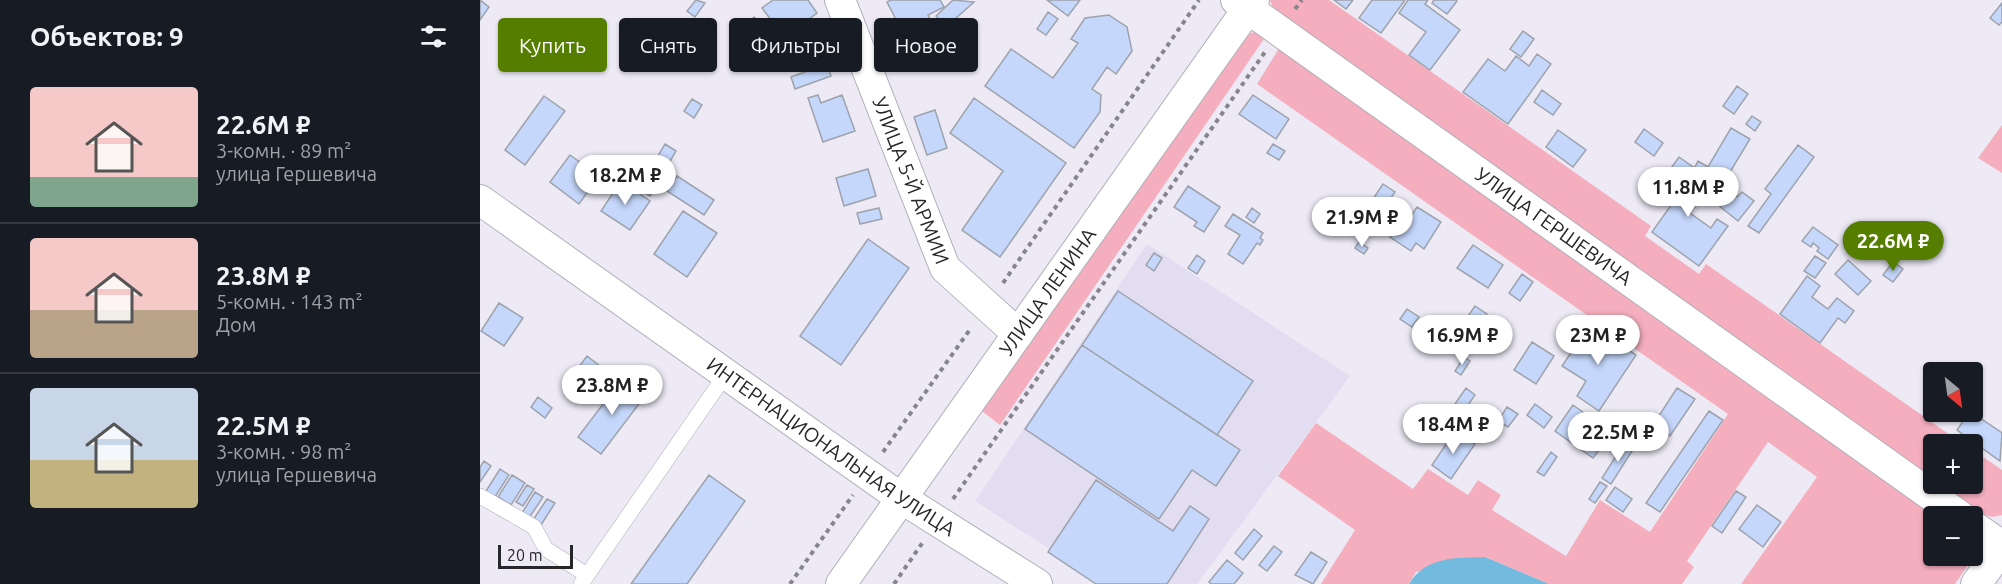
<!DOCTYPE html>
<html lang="ru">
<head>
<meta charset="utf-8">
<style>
	:root { --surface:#171b24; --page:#20242c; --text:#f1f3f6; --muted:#9ea1a6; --line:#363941; --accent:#557e00 }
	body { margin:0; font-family:Ubuntu,sans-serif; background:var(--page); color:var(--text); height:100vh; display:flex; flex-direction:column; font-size:22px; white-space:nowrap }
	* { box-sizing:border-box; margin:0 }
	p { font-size:20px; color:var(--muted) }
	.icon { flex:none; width:33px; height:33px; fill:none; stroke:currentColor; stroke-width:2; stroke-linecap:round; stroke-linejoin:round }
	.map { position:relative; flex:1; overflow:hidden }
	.drawer { display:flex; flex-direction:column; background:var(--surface); width:480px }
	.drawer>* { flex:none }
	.top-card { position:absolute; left:18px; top:18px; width:570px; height:54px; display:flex; gap:12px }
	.needle { width:39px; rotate:151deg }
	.fabs { position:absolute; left:1443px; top:362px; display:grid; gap:12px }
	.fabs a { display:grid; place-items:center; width:60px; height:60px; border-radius:6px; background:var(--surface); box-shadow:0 2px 4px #0004; font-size:30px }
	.scale { position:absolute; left:18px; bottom:15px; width:75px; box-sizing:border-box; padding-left:6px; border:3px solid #27262a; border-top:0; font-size:16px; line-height:21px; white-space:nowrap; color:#27262a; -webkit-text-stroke:4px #edeaf6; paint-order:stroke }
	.price { position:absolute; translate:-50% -51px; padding:0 14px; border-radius:21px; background:#fff; color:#222; font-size:20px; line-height:39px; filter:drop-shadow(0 2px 3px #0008) }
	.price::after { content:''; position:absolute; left:50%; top:36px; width:18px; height:14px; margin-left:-9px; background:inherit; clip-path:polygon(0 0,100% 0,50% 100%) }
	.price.current { background:var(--accent); color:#fff }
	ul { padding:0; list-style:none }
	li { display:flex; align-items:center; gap:18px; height:150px; padding:0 30px }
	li+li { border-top:2px solid var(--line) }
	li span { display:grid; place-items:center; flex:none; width:168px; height:120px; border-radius:6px; color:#555 }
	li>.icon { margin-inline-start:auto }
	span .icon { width:72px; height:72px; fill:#fffc; stroke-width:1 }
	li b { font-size:26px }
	h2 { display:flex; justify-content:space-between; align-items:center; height:72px; padding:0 30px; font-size:26px }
	.chip { padding:0 21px; border-radius:6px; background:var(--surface); box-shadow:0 2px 4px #0004; font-size:21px; line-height:54px }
	.chip.current { background:var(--accent); color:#fff }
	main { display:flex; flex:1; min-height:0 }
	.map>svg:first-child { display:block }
	.built { fill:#e2ddf0 }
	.green { fill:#f4aebd }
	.water { fill:#72bbde }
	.building { fill:#c5d7fa; stroke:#9da2ac; stroke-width:1.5 }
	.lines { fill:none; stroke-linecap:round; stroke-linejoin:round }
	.service-casing { stroke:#b1aeb9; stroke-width:16 }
	.minor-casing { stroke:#b1aeb9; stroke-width:32 }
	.path { stroke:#86848c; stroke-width:4; stroke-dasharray:4.5 4.5; stroke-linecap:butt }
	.service { stroke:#fff; stroke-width:15 }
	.minor { stroke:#fff; stroke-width:30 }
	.labels { text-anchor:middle; stroke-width:5; stroke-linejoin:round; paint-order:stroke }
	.street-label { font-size:20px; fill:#27262a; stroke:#edeaf6 }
</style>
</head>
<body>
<main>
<section class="drawer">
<h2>Объектов: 9<svg class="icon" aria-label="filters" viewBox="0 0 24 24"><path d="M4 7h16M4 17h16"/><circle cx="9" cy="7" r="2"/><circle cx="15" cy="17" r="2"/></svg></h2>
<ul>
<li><span style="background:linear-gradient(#f6c9c9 75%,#7fa58c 0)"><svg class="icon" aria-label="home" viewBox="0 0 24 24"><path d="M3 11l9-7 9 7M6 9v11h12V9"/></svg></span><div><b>22.6M ₽</b><p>3-комн. · 89 m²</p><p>улица Гершевича</p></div></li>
<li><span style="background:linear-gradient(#f6c9c9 60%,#b9a48a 0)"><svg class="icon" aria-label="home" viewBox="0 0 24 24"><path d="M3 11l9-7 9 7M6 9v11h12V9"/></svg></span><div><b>23.8M ₽</b><p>5-комн. · 143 m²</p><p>Дом</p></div></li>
<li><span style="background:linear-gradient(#c9d6e8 60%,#c2b280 0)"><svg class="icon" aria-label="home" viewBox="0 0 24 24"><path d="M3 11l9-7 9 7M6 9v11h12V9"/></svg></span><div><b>22.5M ₽</b><p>3-комн. · 98 m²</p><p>улица Гершевича</p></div></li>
</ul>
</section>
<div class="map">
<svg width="1522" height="584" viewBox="0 0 1522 584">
	<rect width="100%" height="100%" fill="#edeaf6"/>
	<path class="built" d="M667,244L870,376L717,584H624L495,501Z"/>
	<path class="green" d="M790,0H849L1171,226L1165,236L1219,274L1226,264L1483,444H1454V483H1492L1493,450L1522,470V515L1512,517L1494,512L793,8Z
		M774,32L786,36L520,425L498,408L763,36Z
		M801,45L1468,516H1454V555H1492L1493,538C1497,557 1485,569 1475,584H1261L1337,477L1288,442L1207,561L1214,567L1202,584H1069L1005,557L936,572L929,584H841L875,530L798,476L836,423L933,489L948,469L988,495L998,480L1021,495L1012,510L1086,556L1120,500L1170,532L1248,414L777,84Z
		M1522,125V173L1498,158Z"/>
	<path class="water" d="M1005,557L1069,584H929C946,556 976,558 1005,557Z"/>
	<path class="building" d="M0,0L9,7L0,20Z
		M216,0L225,3L215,17L207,11Z
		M293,0H328L337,13L321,25L317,20L300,32L282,8Z
		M411,0H460L464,7L448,15L454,27L427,41L407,2Z
		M473,0L494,2L466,27L456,16Z
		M567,0H600L588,16Z
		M854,0H873L866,9Z
		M892,0H925L901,33L879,18Z
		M928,0H948L945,4L980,30L950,70L929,55L946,32L919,13Z
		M954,0H976L977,1L967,14L952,3Z
		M1522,3V22L1519,25L1510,18Z
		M568,12L578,19L566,35L557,29Z
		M629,15L647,27L652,51L636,74L627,67L612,89L621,95L620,112L594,148L505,86L531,49L573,78L598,43L591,39L605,18Z
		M274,17L286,26L277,37L265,27Z
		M48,19L68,35L53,55L32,39Z
		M1043,31L1054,39L1041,57L1030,49Z
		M314,35L327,56L318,63L304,42Z
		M1057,54L1071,64L1028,124L983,92L1008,59L1025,71L1036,56L1049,66Z
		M347,64L351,76L315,89L311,77Z
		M1257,86L1268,94L1254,114L1243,106Z
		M1062,90L1081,104L1073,115L1054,102Z
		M338,95L341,103L362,95L375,131L343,142L328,98Z
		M773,95L809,119L796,139L759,114Z
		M64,96L85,111L45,165L25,150Z
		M494,98L586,163L520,257L482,230L523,171L470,133Z
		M212,99L222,105L214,118L204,111Z
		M455,110L467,148L447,155L434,117Z
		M1272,116L1281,122L1275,131L1266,124Z
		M1251,128L1270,139L1241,187L1213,171L1218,161L1228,167Z
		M1164,129L1183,143L1174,156L1155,142Z
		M1078,130L1106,150L1093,167L1066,147Z
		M185,144L196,151L170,196L158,189Z
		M793,144L805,151L799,160L787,153Z
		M1318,145L1334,157L1279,233L1268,226L1291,194L1285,189Z
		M90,155L119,176L99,204L70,182Z
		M1199,157L1213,167L1208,174L1228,188L1210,213L1231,228L1237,219L1248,226L1219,266L1172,232L1201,191L1184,178Z
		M388,169L396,196L364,206L356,178Z
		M197,176L234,200L224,215L187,191Z
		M141,181L170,201L150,230L121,211Z
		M903,184L915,192L891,228L879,220Z
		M708,186L740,207L724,232L714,226L717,222L694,207Z
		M1244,187L1257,197L1262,192L1274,201L1258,221L1233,201Z
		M937,207L961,222L944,249L936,243L931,251L910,237L919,224L924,227Z
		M399,208L402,219L380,224L377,213Z
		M772,208L780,214L774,223L766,217Z
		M203,211L237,233L207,277L174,254Z
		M753,214L783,233L780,238L783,240L780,245L777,243L763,264L748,254L760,235L745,226Z
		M1333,227L1358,245L1348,259L1337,251L1339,248L1333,243L1331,247L1322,241Z
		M388,239L429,268L361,365L320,336Z
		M879,242L888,248L884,254L875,248Z
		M993,245L1023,265L1008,288L977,268Z
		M674,253L682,258L674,271L666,265Z
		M717,255L725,261L717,274L708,268Z
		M1335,256L1346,263L1335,278L1324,271Z
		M1368,260L1391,281L1378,295L1355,274Z
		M1413,262L1423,269L1413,282L1403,275Z
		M1042,274L1053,282L1040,301L1029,293Z
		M1327,276L1340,286L1332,297L1348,309L1357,298L1374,311L1365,323L1358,318L1340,343L1300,314Z
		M638,291L773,381L737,435L602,345Z
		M19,303L43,318L24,346L1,331Z
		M995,306L1007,314L991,337L979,329Z
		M927,309L939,317L932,327L920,319Z
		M1110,325L1156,355L1119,411L1097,396L1106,381L1082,366Z
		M1052,342L1074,356L1056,384L1034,370Z
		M602,345L760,450L736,486L712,470L679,519L545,429Z
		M107,356L125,370L107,393L89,380Z
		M984,357L990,361L981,375L975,371Z
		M142,379L165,396L121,454L98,437Z
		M986,388L995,395L978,420L968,414Z
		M1197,388L1215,399L1190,436L1173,425Z
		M58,397L72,408L65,418L51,407Z
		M1055,404L1072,417L1064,428L1047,415Z
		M1093,405L1132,433L1113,458L1075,431Z
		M1027,407L1038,414L1028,427L1018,421Z
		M1229,411L1243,420L1180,512L1166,503Z
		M1490,411L1522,433L1520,461L1477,430Z
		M975,431L995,444L971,479L952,465Z
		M1145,442L1154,448L1131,484L1122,478Z
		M1071,452L1077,457L1064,476L1057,472Z
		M4,461L11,466L0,482V467Z
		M20,469L29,475L15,497L6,491Z
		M32,475L45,483L31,505L18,497Z
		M229,475L265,501L207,584H151Z
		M616,480L693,531L710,506L729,519L687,584H616L568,552Z
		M1120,482L1127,486L1115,503L1109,499Z
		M47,485L54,489L43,506L36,502Z
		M1135,487L1152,499L1143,512L1126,500Z
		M1256,491L1266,497L1242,533L1232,526Z
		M55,492L63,497L49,518L42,513Z
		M67,499L75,503L61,525L53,520Z
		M1277,505L1301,522L1283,547L1259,529Z
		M774,529L782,536L763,560L755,553Z
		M794,546L802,552L787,571L779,565Z
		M831,552L847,562L833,584L815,575Z
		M747,560L763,573L754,584H731L729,582Z"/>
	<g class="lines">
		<g class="service-casing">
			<path id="service" d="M0,496L54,527L66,549L107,575
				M101,584L246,374"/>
		</g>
		<g class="minor-casing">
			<g id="minor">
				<path id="s1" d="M360,0L465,268L538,334"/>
				<path id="s2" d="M756,0L1480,516"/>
				<path id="s3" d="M0,200L421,498L557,584"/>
				<path d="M1492,525L1522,546"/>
				<path id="s4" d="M361,584L774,0"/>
				<path d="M1496,584L1522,548"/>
			</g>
		</g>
		<path class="path" d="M815,9L822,0
			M523,283L719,0
			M403,452L491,328
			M473,499L785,52
			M310,584L373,495
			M414,584L443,542"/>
		<use href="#service" class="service"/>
		<use href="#minor" class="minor"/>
	</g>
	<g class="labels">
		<g class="street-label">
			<text dy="7" stroke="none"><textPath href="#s1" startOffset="194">УЛИЦА 5-Й АРМИИ</textPath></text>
			<text dy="7" stroke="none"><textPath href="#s2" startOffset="390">УЛИЦА ГЕРШЕВИЧА</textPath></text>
			<text dy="7" stroke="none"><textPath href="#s4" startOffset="358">УЛИЦА ЛЕНИНА</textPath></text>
			<text dy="7" stroke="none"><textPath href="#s3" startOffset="429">ИНТЕРНАЦИОНАЛЬНАЯ УЛИЦА</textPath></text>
		</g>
	</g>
</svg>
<div class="fabs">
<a><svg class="needle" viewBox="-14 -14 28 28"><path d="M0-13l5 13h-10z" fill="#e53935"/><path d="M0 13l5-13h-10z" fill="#9ea1a6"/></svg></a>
<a>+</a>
<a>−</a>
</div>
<div class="scale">20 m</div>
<b class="price" style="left:145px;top:206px">18.2M ₽</b>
<b class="price" style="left:1208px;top:218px">11.8M ₽</b>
<b class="price" style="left:882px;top:248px">21.9M ₽</b>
<b class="price current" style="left:1413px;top:272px">22.6M ₽</b>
<b class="price" style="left:982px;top:366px">16.9M ₽</b>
<b class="price" style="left:1118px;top:366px">23M ₽</b>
<b class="price" style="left:132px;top:416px">23.8M ₽</b>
<b class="price" style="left:973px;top:455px">18.4M ₽</b>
<b class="price" style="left:1138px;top:463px">22.5M ₽</b>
<div class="top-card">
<a class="chip current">Купить</a>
<a class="chip">Снять</a>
<a class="chip">Фильтры</a>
<a class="chip">Новое</a>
</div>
</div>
</main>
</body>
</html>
